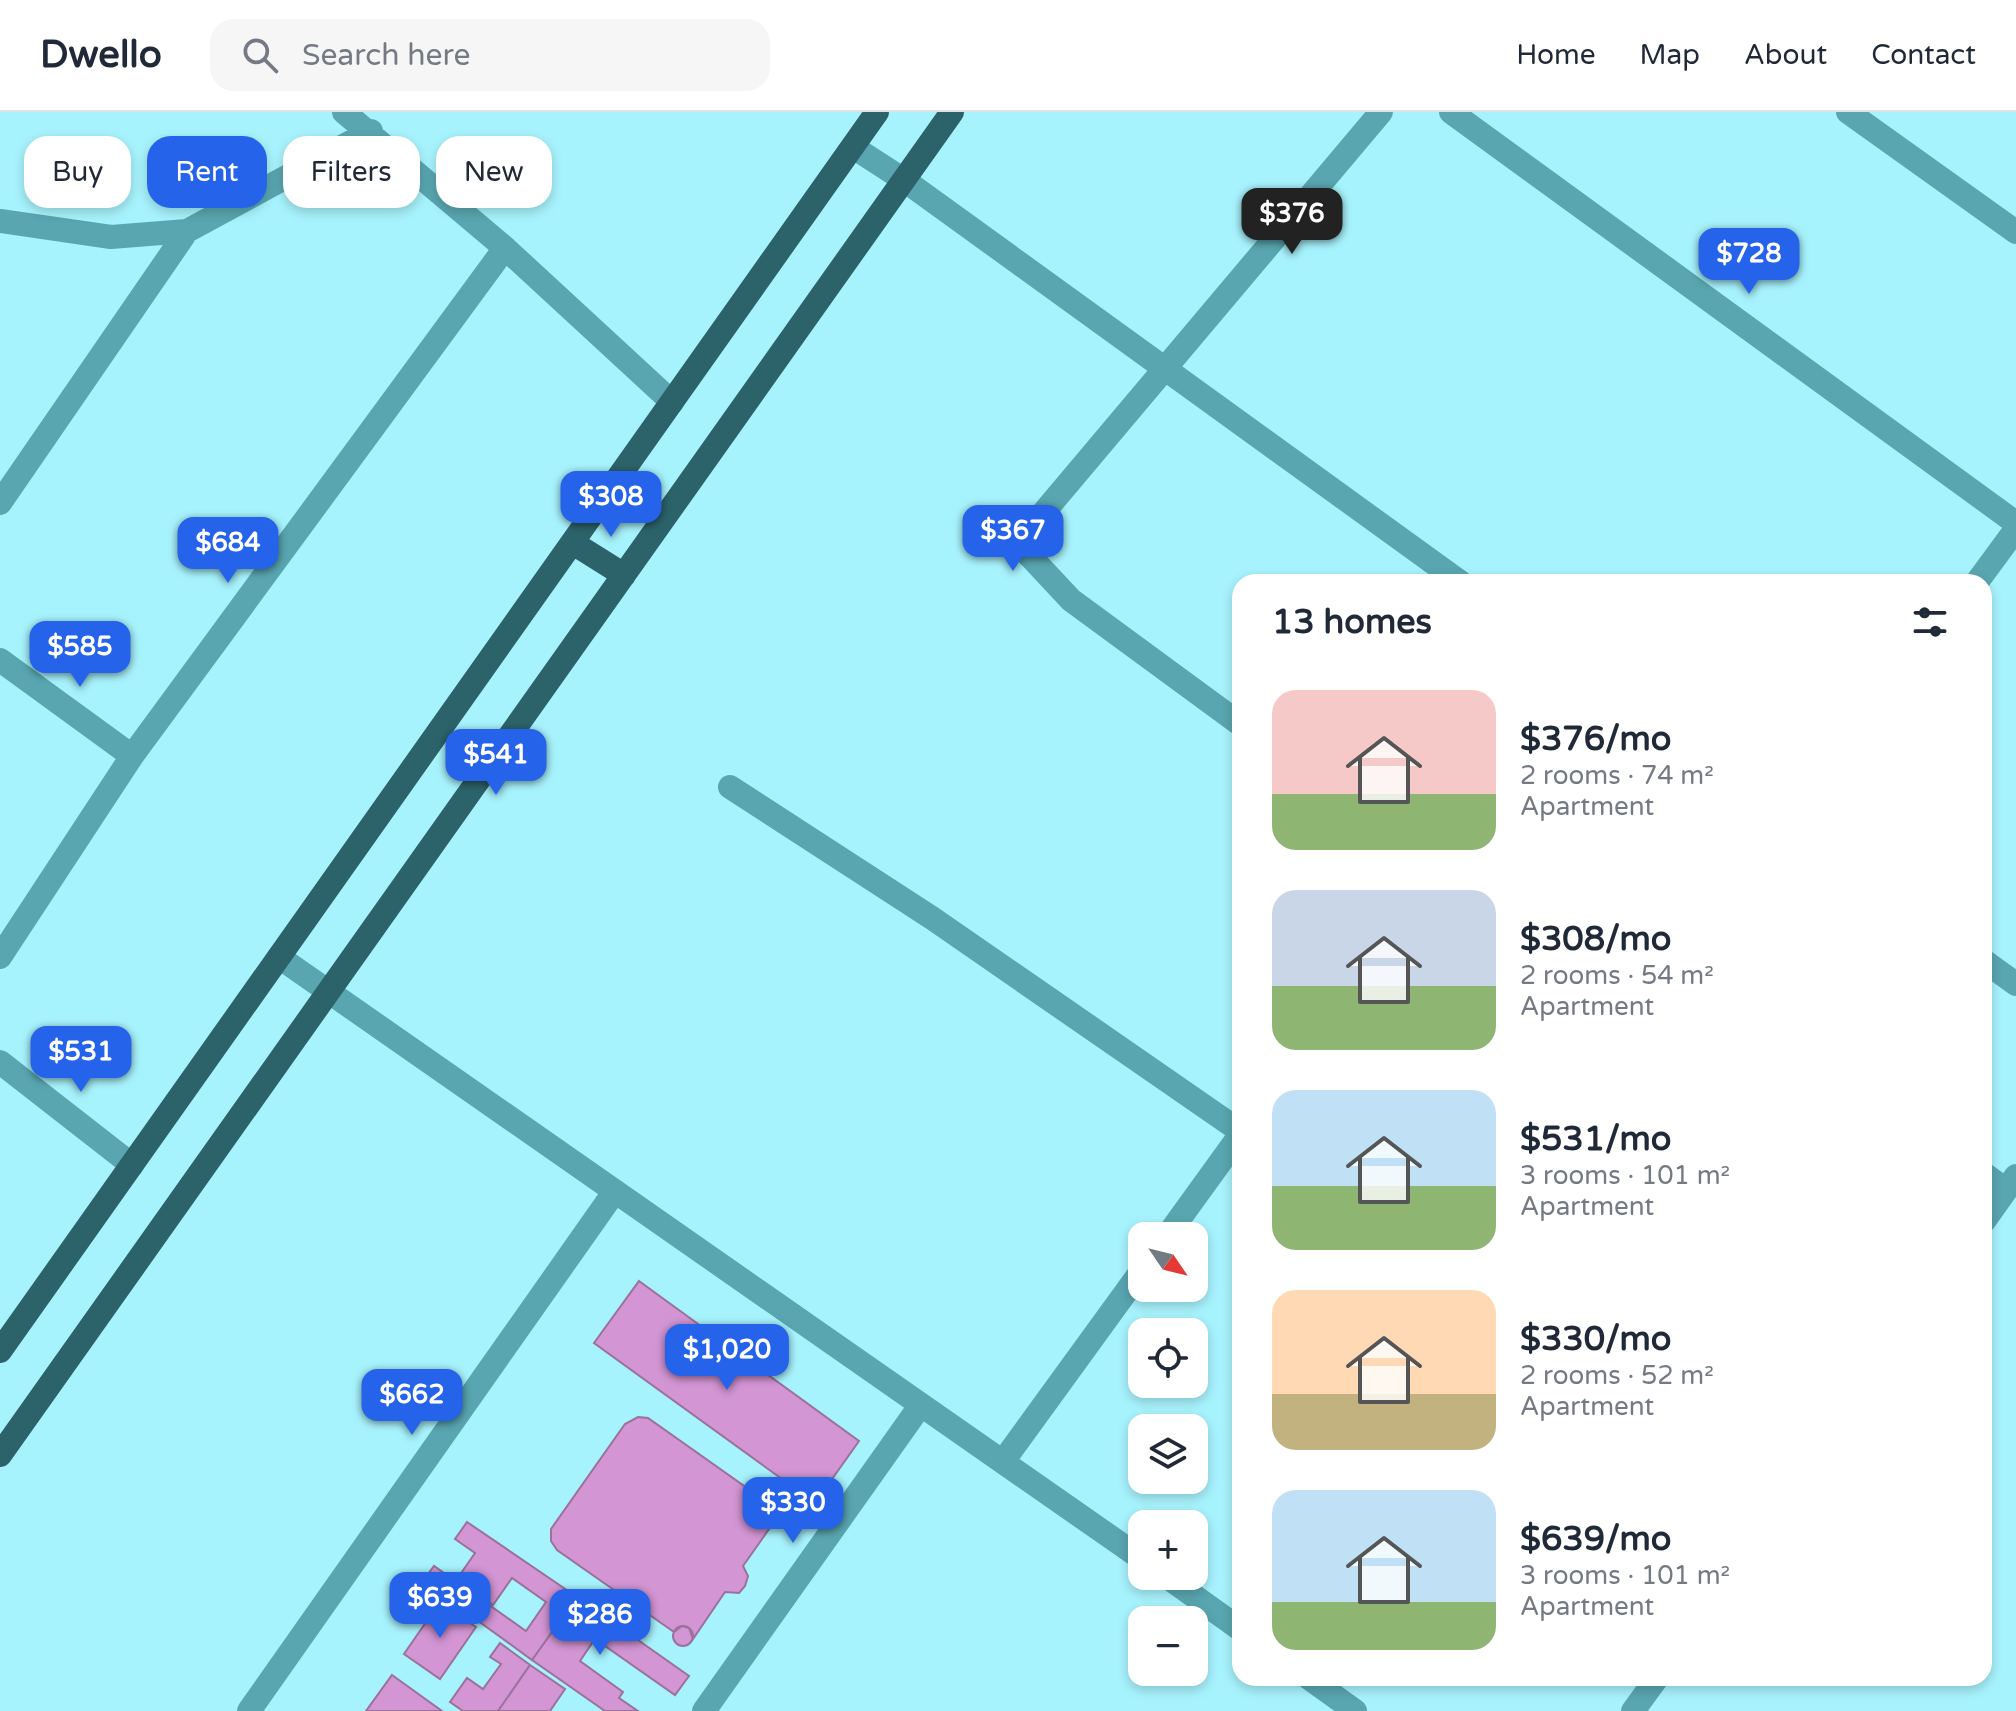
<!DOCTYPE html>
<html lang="en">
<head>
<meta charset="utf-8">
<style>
	:root { --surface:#fff; --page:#f6f6f7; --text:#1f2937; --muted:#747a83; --line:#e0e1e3; --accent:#2563eb }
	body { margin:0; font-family:"Varela Round",sans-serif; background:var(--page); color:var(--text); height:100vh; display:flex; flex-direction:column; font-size:30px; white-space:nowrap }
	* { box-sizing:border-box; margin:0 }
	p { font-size:26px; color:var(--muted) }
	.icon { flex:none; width:44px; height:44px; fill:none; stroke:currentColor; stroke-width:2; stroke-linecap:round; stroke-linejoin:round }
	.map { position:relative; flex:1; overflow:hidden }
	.side { position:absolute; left:1232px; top:462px; width:760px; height:1112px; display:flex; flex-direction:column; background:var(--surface); border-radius:24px; box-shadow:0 4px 12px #0003 }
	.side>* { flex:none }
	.banner { position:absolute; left:24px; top:24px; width:760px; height:72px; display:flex; gap:16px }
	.needle { width:52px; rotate:125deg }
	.controls { position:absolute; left:1128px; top:1110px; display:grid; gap:16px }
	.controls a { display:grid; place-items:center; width:80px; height:80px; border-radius:16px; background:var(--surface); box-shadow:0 4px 12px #0003; font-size:40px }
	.price { position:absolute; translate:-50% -68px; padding:0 18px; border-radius:16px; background:var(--accent); color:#fff; font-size:26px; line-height:52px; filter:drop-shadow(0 2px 4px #0008) }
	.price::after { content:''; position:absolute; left:50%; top:48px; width:24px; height:18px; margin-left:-12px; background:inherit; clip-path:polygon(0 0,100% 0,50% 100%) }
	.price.active { background:#222; color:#fff }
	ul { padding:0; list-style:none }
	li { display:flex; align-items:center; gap:24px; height:200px; padding:0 40px }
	li span { display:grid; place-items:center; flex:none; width:224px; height:160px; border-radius:24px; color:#555 }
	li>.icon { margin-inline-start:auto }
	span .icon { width:96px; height:96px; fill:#fffc; stroke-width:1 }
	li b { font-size:34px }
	h2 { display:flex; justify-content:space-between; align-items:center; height:96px; padding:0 40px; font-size:34px }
	.chip { padding:0 28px; border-radius:24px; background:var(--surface); box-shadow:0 4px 12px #0003; font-size:28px; line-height:72px }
	.chip.active { background:var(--accent); color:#fff }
	header { display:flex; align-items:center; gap:48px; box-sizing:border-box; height:112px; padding:0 40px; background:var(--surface); border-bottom:2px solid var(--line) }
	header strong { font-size:38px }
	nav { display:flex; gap:44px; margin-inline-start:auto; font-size:28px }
	.search { width:560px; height:72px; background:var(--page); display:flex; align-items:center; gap:20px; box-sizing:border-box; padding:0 28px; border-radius:24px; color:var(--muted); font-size:30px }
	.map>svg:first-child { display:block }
	.building { fill:#d395d4; stroke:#9a729b; stroke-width:2 }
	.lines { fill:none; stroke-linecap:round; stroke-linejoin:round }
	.minor { stroke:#59a6b0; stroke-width:24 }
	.major { stroke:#2c636a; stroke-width:24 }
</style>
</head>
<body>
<header>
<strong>Dwello</strong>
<div class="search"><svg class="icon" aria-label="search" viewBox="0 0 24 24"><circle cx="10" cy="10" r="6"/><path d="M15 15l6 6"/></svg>Search here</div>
<nav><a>Home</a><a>Map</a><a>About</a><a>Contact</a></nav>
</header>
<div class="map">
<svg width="2016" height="1599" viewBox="0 0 2016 1599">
	<rect width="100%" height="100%" fill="#a7f3fd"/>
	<path class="building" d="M639,1169L859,1329L815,1391L594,1231Z
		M638,1305L648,1306L781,1400L743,1454L748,1464L745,1474L739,1481L725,1480L693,1527L689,1516L682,1514L674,1520L557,1438L551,1429V1417L625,1312Z
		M467,1410L577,1485L532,1548L423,1469L434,1454L526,1519L546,1490L512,1466L493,1493L457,1467L475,1441L455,1427Z
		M577,1485L689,1564L675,1583L595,1527L580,1549L623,1580L619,1586L638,1599H605L532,1548Z
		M440,1490L476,1515L440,1567L404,1542Z
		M673 1524a10 10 0 1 1 20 0a10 10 0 1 1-20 0Z
		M500,1531L530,1553L498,1599H463L450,1590L467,1566L483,1577L501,1552L490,1545Z
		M530,1553L565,1577L550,1599H498Z
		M392,1563L442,1599H366Z"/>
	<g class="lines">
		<path class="minor" d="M344,0L505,136L672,290
			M1451,0L2016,411
			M1848,0L2016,120
			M853,35L904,68L1460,470
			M0,109L111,125L187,119L371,19
			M0,391L187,119
			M1977,470L2016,417
			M0,548L132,644
			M1240,612L1071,488L1028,442V419L1381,0
			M730,675L932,806L1240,1019
			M0,845L132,644L505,136
			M279,845L1142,1447
			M1984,849L2016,872
			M0,950L132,1053
			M1984,1062L2006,1078
			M1984,1109L2016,1064
			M1167,1124L1240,1023
			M1004,1348L1142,1158
			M1166,1464L1240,1517
			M1309,1566L1355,1599
			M249,1599L615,1079
			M704,1599L920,1294
			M1633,1599L1657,1566"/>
		<path class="major" d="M573,431L624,463
			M0,1239L877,0
			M0,1343L952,0"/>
	</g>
</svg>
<div class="controls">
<a><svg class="needle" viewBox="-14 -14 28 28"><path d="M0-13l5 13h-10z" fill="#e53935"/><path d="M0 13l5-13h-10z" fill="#747a83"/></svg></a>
<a><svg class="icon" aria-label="locate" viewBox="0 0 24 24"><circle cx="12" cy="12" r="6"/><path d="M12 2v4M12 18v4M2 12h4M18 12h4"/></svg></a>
<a><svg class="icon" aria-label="layers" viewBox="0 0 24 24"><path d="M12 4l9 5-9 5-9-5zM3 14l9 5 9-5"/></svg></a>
<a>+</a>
<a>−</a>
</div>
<b class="price active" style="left:1292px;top:144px">$376</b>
<b class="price" style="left:1749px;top:184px">$728</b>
<b class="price" style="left:611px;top:427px">$308</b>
<b class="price" style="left:1013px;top:461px">$367</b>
<b class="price" style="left:228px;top:473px">$684</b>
<b class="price" style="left:80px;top:577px">$585</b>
<b class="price" style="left:496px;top:685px">$541</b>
<b class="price" style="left:81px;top:982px">$531</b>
<b class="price" style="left:727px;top:1280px">$1,020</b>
<b class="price" style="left:412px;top:1325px">$662</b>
<b class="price" style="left:793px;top:1433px">$330</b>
<b class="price" style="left:440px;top:1528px">$639</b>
<b class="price" style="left:600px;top:1545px">$286</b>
<div class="banner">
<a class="chip">Buy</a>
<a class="chip active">Rent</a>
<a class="chip">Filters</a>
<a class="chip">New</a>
</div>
<section class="side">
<h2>13 homes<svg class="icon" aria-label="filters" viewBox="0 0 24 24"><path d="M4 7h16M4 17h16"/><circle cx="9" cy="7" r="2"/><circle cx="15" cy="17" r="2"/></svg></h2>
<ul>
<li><span style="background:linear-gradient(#f6c9c9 65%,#8fb573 0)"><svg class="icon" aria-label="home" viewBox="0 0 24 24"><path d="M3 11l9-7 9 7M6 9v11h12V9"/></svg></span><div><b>$376/mo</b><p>2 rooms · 74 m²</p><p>Apartment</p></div></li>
<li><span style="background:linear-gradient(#c9d6e8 60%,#8fb573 0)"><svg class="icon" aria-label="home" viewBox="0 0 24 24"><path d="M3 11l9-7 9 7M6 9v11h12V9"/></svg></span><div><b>$308/mo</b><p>2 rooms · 54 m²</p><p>Apartment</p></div></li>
<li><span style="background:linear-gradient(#bfe0f5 60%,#8fb573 0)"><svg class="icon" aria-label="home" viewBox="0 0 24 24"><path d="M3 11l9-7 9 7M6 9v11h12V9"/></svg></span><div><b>$531/mo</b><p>3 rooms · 101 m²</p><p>Apartment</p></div></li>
<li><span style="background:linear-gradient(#ffd9b3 65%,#c2b280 0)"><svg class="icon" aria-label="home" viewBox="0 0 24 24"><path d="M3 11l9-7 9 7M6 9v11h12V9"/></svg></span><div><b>$330/mo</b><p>2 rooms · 52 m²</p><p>Apartment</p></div></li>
<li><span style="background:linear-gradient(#bfe0f5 70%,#8fb573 0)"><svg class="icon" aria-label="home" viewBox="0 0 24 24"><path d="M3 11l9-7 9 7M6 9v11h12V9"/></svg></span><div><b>$639/mo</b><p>3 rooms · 101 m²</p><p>Apartment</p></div></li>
</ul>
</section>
</div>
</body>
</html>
